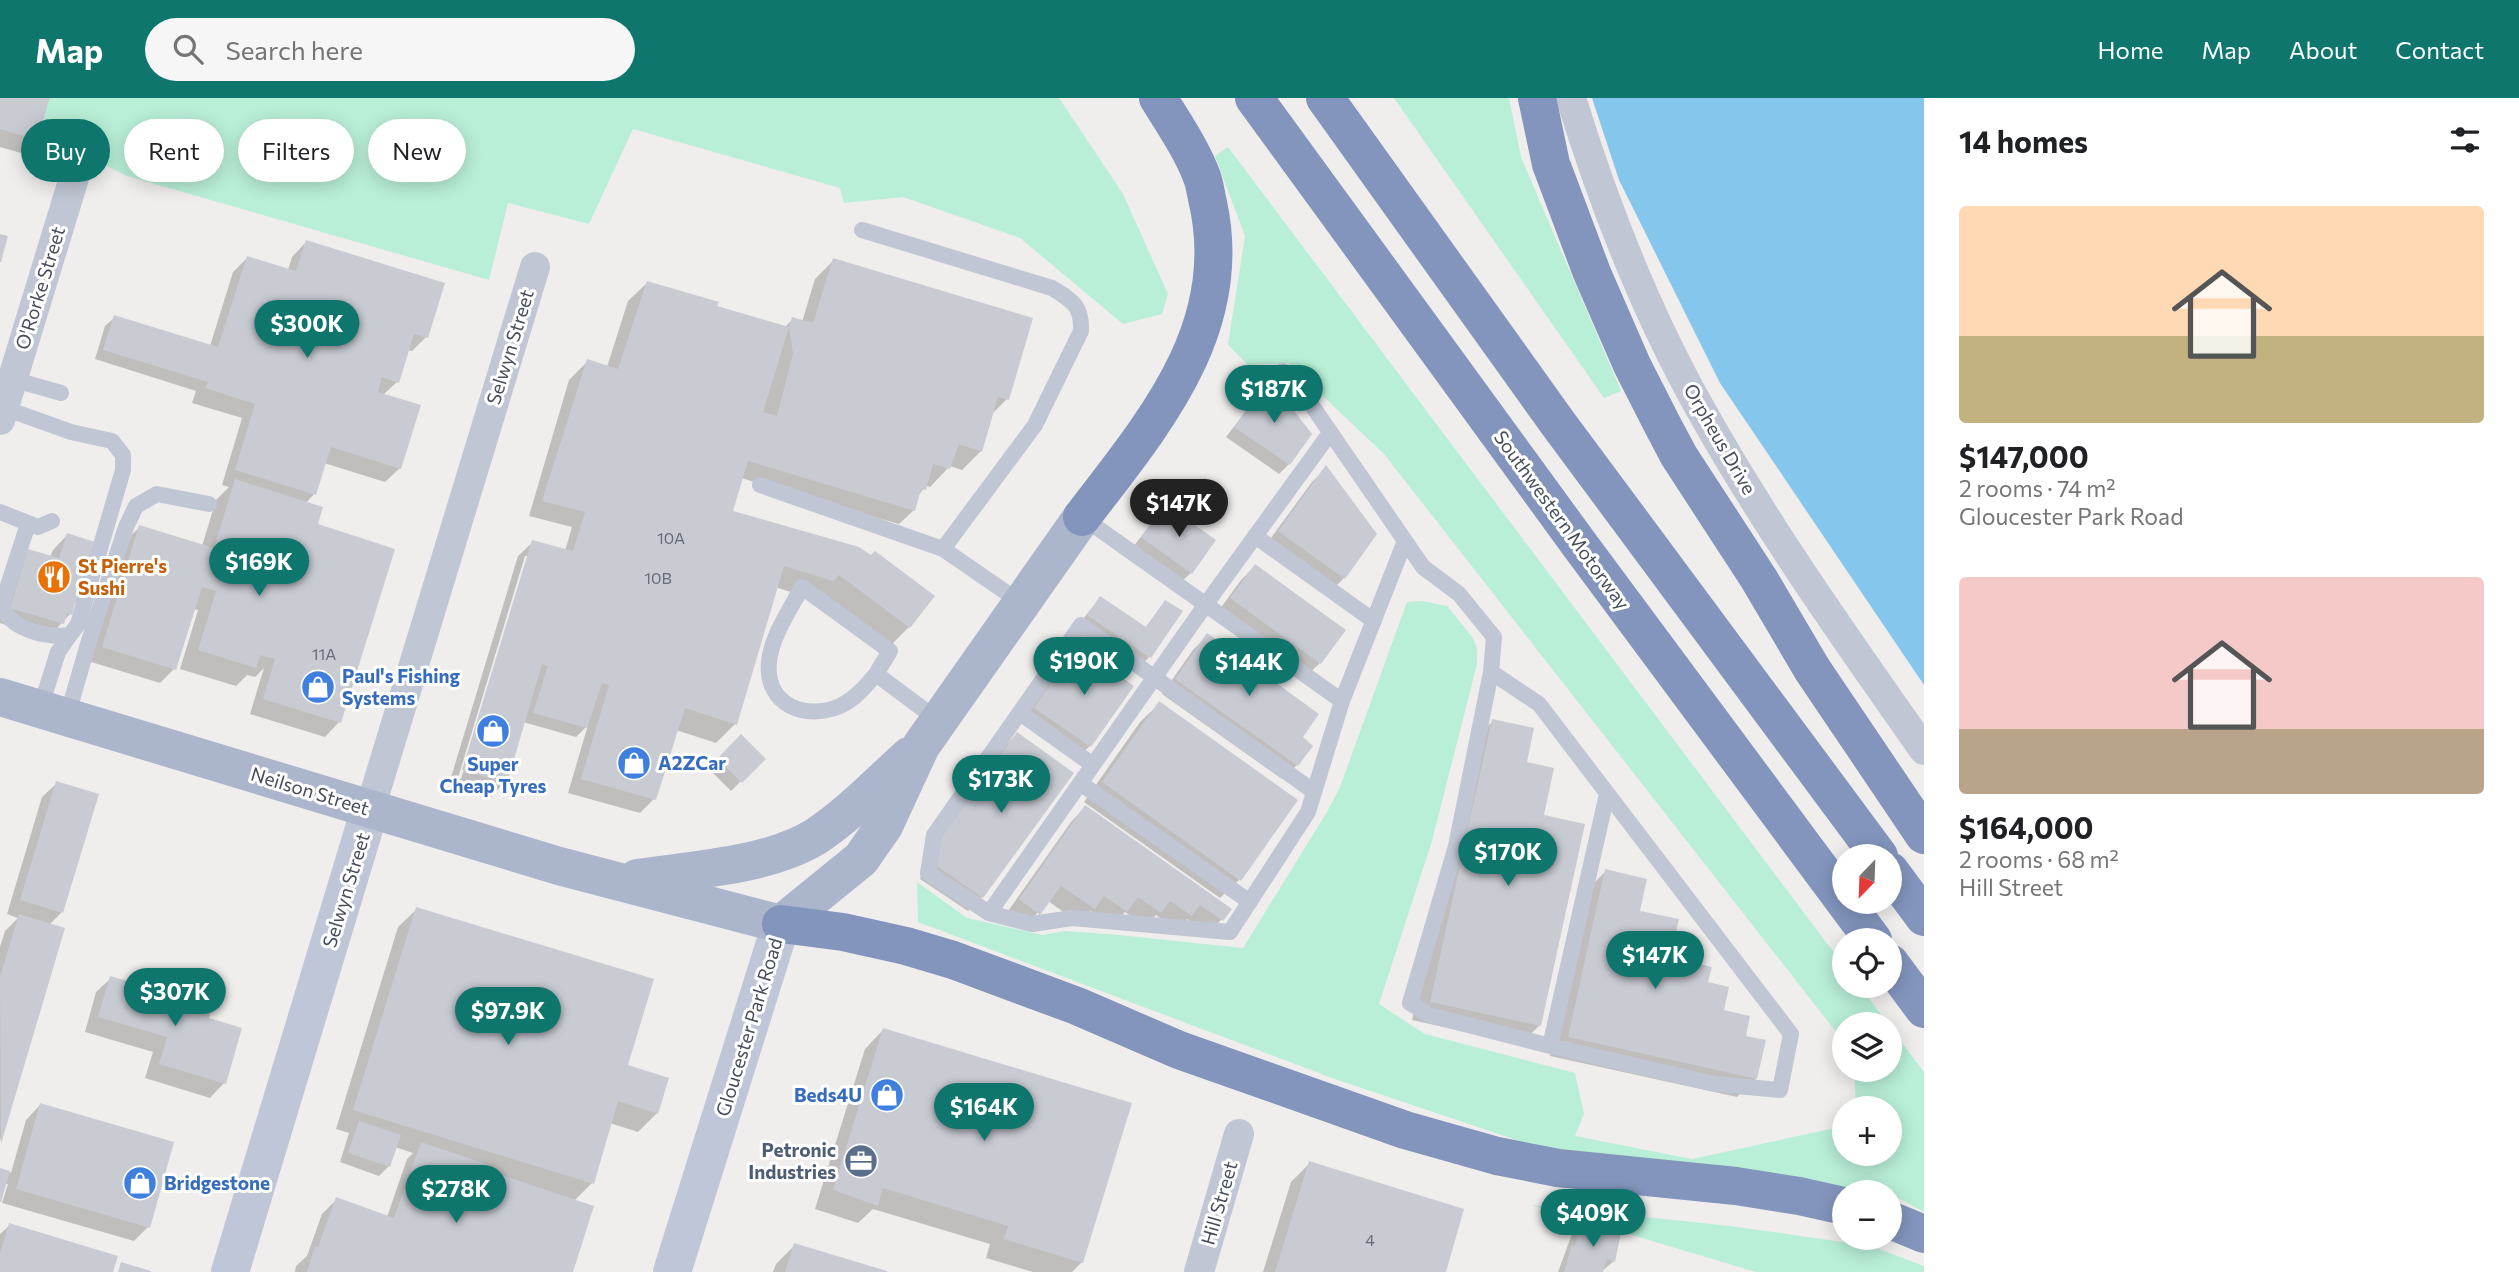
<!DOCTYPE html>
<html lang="en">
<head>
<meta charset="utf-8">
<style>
	:root { --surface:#fff; --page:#f6f6f6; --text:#202124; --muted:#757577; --accent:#0f766e }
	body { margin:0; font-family:Commissioner,sans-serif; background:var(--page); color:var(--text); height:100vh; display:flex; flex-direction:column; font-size:26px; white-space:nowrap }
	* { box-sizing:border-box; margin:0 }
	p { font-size:23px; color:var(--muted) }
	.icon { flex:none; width:38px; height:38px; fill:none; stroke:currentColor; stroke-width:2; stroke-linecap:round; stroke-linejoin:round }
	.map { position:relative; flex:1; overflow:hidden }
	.side { display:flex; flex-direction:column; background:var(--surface); width:595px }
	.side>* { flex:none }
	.hud { position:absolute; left:21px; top:21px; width:665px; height:63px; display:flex; gap:14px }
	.needle { width:46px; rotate:203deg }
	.fabs { position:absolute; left:1832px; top:746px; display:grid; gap:14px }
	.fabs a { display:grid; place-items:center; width:70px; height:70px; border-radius:50%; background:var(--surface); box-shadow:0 4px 18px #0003; font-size:35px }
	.price { position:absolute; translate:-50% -60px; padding:0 16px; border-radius:24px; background:var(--accent); color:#fff; font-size:23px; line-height:46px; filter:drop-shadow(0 2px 4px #0008) }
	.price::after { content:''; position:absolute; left:50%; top:42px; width:21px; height:16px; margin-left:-10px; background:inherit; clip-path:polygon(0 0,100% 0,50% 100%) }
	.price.on { background:#222; color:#fff }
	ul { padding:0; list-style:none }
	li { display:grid; align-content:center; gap:14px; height:371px; padding:0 35px }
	li span { display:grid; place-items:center; height:217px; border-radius:7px; color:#555 }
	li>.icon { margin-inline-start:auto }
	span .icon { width:126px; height:126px; fill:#fffc; stroke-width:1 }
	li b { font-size:30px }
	h2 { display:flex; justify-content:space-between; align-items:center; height:84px; padding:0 35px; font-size:30px }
	.chip { padding:0 24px; border-radius:32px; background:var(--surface); box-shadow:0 4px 18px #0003; font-size:24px; line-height:63px }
	.chip.on { background:var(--accent); color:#fff }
	header { display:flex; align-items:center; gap:42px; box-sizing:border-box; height:98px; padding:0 35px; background:var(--accent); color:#fff }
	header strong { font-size:33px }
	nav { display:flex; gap:38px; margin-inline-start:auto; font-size:24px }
	.search { width:490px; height:63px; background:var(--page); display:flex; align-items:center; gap:18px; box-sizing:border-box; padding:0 24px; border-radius:38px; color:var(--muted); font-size:26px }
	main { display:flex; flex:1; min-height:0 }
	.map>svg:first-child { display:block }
	.green { fill:#b9efd7 }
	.water { fill:#85c6ed }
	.shadow { fill:#0003; fill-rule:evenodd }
	.building { fill:#c9cbd3 }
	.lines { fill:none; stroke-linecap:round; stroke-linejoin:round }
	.lane { stroke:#c0c6d3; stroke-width:16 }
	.street { stroke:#c0c6d3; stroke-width:30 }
	.secondary { stroke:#bfc6d7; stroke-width:38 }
	.primary { stroke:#abb6cd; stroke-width:38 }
	.highway { stroke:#8395bd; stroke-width:38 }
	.labels { text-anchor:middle; stroke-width:6; stroke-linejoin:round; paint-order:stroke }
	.number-label { font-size:16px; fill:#666c78 }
	.street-label { font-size:19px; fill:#454c5a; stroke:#fff }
	.food-label { font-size:19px; font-weight:bold; fill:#c56008; stroke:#fff; text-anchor:start }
	.shop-label { font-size:19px; font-weight:bold; fill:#366cbe; stroke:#fff; text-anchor:start }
	.service-label { font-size:19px; font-weight:bold; fill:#4e5e75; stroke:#fff; text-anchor:end }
</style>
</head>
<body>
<header>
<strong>Map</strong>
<div class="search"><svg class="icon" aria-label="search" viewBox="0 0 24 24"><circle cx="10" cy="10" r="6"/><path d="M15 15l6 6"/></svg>Search here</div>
<nav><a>Home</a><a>Map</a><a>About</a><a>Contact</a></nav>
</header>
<main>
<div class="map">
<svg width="1924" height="1174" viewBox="0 0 1924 1174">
	<rect width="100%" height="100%" fill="#f0eded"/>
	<path class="green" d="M48,0H1059L1123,96L1168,196L1162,216L1123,226L1020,140L903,99L844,105L840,90L633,31L589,126L508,105L489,182L127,78L39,34Z
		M1394,0H1509L1521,59L1621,293L1604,300Z
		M1228,49L1844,868V887H1859L1888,926H1844V944L1384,356L1288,265L1248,267L1228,247L1245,138L1215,58Z
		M1422,503L1447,508L1473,540L1477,551V566L1432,743L1379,906L1425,936L1575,975L1584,1016L1575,1038L1692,1061L1844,1028V1055H1890V1010H1856L1854,971H1890V929L1924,974V1114L1898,1100L1890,1099V1094H1863L1749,1074L1537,1049L1335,981L918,824L917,784L967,820L1043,837L1065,833L1119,837L1243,850L1327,714L1340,689L1407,504Z
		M1531,1107L1730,1128L1871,1148L1924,1168V1174H1756Z"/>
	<path class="water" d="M1592,0H1924V587L1720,285L1619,82Z"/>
	<path class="shadow" d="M0,0H48L35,41L21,55L0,49Z
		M306,144L426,239L412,253L407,252L397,284L383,297L400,370L385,384L324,365L314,396L306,405L315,427L339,624L325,639L250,616L264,570L255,579L247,577L236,588L180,571L198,512L193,511L174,571L160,585L88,563L125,443L140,429L202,448L216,402L229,389L222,387L242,320L192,305L196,293L95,261L105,228L115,219L210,248L233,174L247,160L288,172L292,159Z
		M834,162L1007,301L991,317L981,353L962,372L950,368L930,389L926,388L917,399L914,412L899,426L741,380L731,414L858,450L909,529L890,548L812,501L775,489L735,626L716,645L676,632L654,701L640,715L568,695L588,627L576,639L523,624L505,684L491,699L449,686L518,458L533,444L565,453L572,429L529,418L569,282L588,263L607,269L628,203L647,185L715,209L785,229L793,221L802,224L815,181ZM525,458H529L461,681L458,680Z
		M1266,287L1289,366L1279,376L1226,339Z
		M1326,370L1344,480L1330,494L1265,448L1312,384Z
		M1165,408L1191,475L1181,484L1133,449Z
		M67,437L82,498L73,507L70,516L48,540L0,525V515L14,467L28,453L50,459L53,452Z
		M1255,468L1320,565L1305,579L1217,515L1241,482Z
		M1100,500L1145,530L1165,504L1180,514L1149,559L1140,569L1078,527Z
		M1207,538L1297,667L1282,681L1162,596L1193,552Z
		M1077,550L1090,648L1075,662L1021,625L1063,565Z
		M1159,606L1239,782L1220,800L1084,704L1140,624Z
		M1493,623L1541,718L1539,928L1520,946L1412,922L1474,642Z
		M1017,636L982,799L968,813L920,781L926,759L1003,650Z
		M741,639L763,661L731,693L709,671Z
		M57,685L61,815L49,827L63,832L0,1043V849L5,833L18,820L7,816L42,699Z
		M1085,709L1222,821L1207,836L1187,821L1177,832L1156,817L1145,828L1125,814L1112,827L1091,813L1079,825L1048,803L1024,830L1006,816L1071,724Z
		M1606,773L1638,814L1668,861L1706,885L1722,914L1744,939L1756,981L1737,999L1550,958L1587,792Z
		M417,811L626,968L657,1015L638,1034L610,1025L592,1085L574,1103L571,1174H295L296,1168L307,1158L322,1116L337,1101L387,1119L407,1061L413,1055L395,1049L389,1068L379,1078L340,1064L349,1035L336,1031L398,829Z
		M111,880L224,985L210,1000L145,980L153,954L85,934L96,894Z
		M883,932L1082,1164L1072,1174H1033L986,1160L990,1146L873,1111L858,1125L815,1111L865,951Z
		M40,1007L148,1129L134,1143L2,1105L8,1086H4L0,1100V1072L11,1075L26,1022Z
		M1310,1065L1444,1174H1263L1291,1084Z
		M1581,1126L1614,1163L1601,1174H1558L1572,1136Z
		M10,1127L111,1174H0V1136Z
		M795,1147L883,1174H773L776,1166Z"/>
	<path class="building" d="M0,0H50L37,42L0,31Z
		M0,136L8,138L1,164H0Z
		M306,142L445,185L428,240L414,236L399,285L382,279L378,294L421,307L401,371L331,349L316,397L235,372L255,306L205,290L208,284L103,252L114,217L218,249L247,158L296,173Z
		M833,160L1033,220L1009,302L998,299L982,354L959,346L950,371L933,366L926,392L921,391L915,413L748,363L733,413L859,449L871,457L875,453L935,498L910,530L839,477L833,483L784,468L737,627L685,610L656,702L581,681L609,587L602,585L587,630L533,615L548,568L542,566L507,685L462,672L532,442L573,453L585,414L542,403L587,261L618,271L647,183L719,204L717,208L789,229L763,314L777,318L793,256L789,229L792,219L813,225Z
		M1266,285L1277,291L1312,336L1290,367L1234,329Z
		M1326,367L1377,436L1345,481L1278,433Z
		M235,381L323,409L318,426L395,451L341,625L263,601L275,561L260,557L256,570L198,552L216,493L202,489L176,572L102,549L139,427L214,450Z
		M1165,406L1216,442L1192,476L1141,439Z
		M67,435L95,444L83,499L77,498L72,517L67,515L64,526L10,510L28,451L59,460Z
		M1255,466L1346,532L1321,566L1230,500Z
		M1100,498L1146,529L1165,502L1183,513L1151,560L1087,517Z
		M1207,535L1319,616L1303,639L1313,648L1298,668L1175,581Z
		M1077,548L1134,588L1091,649L1034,610Z
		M1159,603L1298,702L1241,783L1102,684Z
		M1492,621L1534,630L1527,664L1554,670L1544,717L1585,726L1541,928L1430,904Z
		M1017,634L1074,675L983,800L934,766L939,743Z
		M741,636L766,661L742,685L717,661Z
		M56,683L99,696L63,815L20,802Z
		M1085,707L1232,811L1223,823L1200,807L1192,818L1170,803L1161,815L1138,799L1127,814L1104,798L1095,811L1061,788L1040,817L1019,801Z
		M1605,771L1647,781L1640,813L1679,821L1670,859L1712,869L1708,884L1729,889L1724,912L1750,918L1746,938L1766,942L1757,981L1568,939Z
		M416,809L654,881L628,967L669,980L658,1016L618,1003L594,1086L353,1012Z
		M19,816L65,830L1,1046L0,879Z
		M110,878L212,908L209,920L242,930L226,986L159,966L167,939L98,919Z
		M883,930L1132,1005L1083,1165L1004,1141L1008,1128L883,1090L878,1108L833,1092Z
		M40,1005L174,1044L150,1130L16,1091Z
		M359,1023L401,1037L390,1069L348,1055Z
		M421,1044L489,1067L487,1072L594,1108L573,1174H307L315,1148L318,1149L336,1099L394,1120Z
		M1309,1063L1464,1111L1446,1174H1275Z
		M0,1070L10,1073L1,1104H0Z
		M1581,1124L1621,1135L1615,1164L1607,1161L1603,1174H1564L1572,1147L1575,1148Z
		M9,1125L118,1158L113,1174H0V1156Z
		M794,1145L887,1173V1174H785Z
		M121,1164L151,1173V1174H118Z"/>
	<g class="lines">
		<path class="lane" d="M1283,273L1293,280L1423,469L1459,496L1494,539L1491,574L1539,606L1791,936L1780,992L1715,986L1550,948L1429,917L1410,905L1456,748L1491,574
			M12,281L61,295
			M4,310L71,334L112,343L123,357V372L78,526L70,537C48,540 8,532 2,506L28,426
			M760,387L943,451L1035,327L1081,233C1082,208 1073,203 1052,190L862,132
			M0,414L38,429L52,423
			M1082,419L1342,603
			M1255,438L1374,523
			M943,451L1020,504
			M876,576L890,553L802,489C791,510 771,539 769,564C765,607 805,623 840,608C855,601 866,588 876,576L939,623
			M40,611L58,554L70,537
			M1020,615L1093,667
			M67,619L88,546L126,429L136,408L157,396L209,406
			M1080,685L1250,804
			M1313,693L1081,527L934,737L928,775L989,815L1032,826L1072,820L1230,834L1308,714L1342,603L1405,443
			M989,815L1206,506L1330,335
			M1550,948L1607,696"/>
		<path class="street" d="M1571,0C1604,107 1645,213 1701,312C1767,430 1846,541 1924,652
			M0,322L81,57
			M370,711L535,169
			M1199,1174L1239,1036"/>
		<path class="secondary" d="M230,1174L370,711
			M672,1174L781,826"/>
		<path class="primary" d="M0,599L559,768L781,826
			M637,780C692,772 767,768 815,739C849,717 879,685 909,658
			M781,826L861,761L884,728L921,648L1082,419"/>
		<path class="highway" d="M1254,0L1579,446L1873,842
			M1325,0L1557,324L1879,758
			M1537,0L1551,66L1592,175L1632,267L1662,326L1679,358L1759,481L1812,571L1924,737
			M1082,419C1153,326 1236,231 1208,105C1206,97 1205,87 1202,79C1192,52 1173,24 1158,0
			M1890,773L1924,819
			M781,826L843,834L906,848L953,862L1077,908L1179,952L1405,1032L1497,1058L1558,1070L1736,1088L1799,1098L1844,1108
			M1890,865L1924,911
			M1890,1122L1924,1136"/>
	</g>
	<defs>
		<g id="restaurant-disc" transform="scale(1.75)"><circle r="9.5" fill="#e8710a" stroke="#fff"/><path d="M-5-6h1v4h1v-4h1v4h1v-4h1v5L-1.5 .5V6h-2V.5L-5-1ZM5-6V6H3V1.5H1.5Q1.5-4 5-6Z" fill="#fff"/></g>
		<g id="shop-disc" transform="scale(1.75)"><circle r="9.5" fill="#3f7fe0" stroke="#fff"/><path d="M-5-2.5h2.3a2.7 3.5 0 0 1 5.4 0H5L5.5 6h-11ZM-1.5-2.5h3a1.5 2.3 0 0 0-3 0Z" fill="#fff"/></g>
		<g id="office-disc" transform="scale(1.75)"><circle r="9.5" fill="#5c6f8a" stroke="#fff"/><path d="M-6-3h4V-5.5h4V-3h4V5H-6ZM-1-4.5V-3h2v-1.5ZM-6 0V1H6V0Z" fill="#fff"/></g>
	</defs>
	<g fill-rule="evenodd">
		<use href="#restaurant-disc" x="54" y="479"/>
		<use href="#shop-disc" x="318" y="589"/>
		<use href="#shop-disc" x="493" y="633"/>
		<use href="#shop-disc" x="634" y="665"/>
		<use href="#shop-disc" x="887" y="997"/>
		<use href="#office-disc" x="861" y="1063"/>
		<use href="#shop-disc" x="140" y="1085"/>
	</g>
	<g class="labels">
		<g class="number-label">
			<text x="671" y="446">10A</text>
			<text x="658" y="486">10B</text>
			<text x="324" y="562">11A</text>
			<text x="1370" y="1148">4</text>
		</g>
		<g class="street-label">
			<text transform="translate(40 190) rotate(-73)" y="7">O'Rorke Street</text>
			<text transform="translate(510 249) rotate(-73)" y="7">Selwyn Street</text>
			<text transform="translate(1720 341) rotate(60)" y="7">Orpheus Drive</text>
			<text transform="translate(1562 422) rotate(54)" y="7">Southwestern Motorway</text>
			<text transform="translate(310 693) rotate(17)" y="7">Neilson Street</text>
			<text transform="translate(346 792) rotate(-73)" y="7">Selwyn Street</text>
			<text transform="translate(749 929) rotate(-73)" y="7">Gloucester Park Road</text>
			<text transform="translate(1219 1105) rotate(-74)" y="7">Hill Street</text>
		</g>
		<g class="food-label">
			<text x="78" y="475">St Pierre's<tspan x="78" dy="22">Sushi</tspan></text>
		</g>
		<g class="shop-label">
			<text x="342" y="585">Paul's Fishing<tspan x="342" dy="22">Systems</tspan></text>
			<text x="658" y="672">A2ZCar</text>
			<text x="493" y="673" text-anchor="middle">Super<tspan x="493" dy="22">Cheap Tyres</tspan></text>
			<text x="862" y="1004" text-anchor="end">Beds4U</text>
			<text x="164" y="1092">Bridgestone</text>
		</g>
		<g class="service-label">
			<text x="836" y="1059">Petronic<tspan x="836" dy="22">Industries</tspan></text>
		</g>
	</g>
</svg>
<div class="fabs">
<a><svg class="needle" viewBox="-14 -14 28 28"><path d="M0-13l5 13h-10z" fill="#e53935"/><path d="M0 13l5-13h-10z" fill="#757577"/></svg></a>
<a><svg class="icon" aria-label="locate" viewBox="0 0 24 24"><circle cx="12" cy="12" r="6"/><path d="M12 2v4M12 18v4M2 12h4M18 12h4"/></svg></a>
<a><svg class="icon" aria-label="layers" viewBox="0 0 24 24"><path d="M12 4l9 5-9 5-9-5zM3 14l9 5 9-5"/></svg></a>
<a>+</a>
<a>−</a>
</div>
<b class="price" style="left:307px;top:262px">$300K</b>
<b class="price" style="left:1274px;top:327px">$187K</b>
<b class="price on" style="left:1179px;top:441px">$147K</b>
<b class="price" style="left:259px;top:500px">$169K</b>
<b class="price" style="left:1084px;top:599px">$190K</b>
<b class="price" style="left:1249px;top:600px">$144K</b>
<b class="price" style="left:1001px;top:717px">$173K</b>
<b class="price" style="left:1508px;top:790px">$170K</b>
<b class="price" style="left:1655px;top:893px">$147K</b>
<b class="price" style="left:175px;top:930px">$307K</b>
<b class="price" style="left:508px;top:949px">$97.9K</b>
<b class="price" style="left:984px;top:1045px">$164K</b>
<b class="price" style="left:456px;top:1127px">$278K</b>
<b class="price" style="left:1593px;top:1151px">$409K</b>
<div class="hud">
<a class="chip on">Buy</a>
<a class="chip">Rent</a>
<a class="chip">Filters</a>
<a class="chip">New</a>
</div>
</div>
<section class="side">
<h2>14 homes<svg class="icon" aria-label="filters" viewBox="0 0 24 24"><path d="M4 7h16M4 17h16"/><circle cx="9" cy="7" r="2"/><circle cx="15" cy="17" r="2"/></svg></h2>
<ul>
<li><span style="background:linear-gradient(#ffd9b3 60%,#c2b280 0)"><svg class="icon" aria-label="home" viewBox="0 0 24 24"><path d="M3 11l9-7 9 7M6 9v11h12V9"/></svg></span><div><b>$147,000</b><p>2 rooms · 74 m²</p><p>Gloucester Park Road</p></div></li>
<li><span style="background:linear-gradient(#f6c9c9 70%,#b9a48a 0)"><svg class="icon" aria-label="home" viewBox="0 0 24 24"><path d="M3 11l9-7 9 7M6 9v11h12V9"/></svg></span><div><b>$164,000</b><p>2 rooms · 68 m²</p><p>Hill Street</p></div></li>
</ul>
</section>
</main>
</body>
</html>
